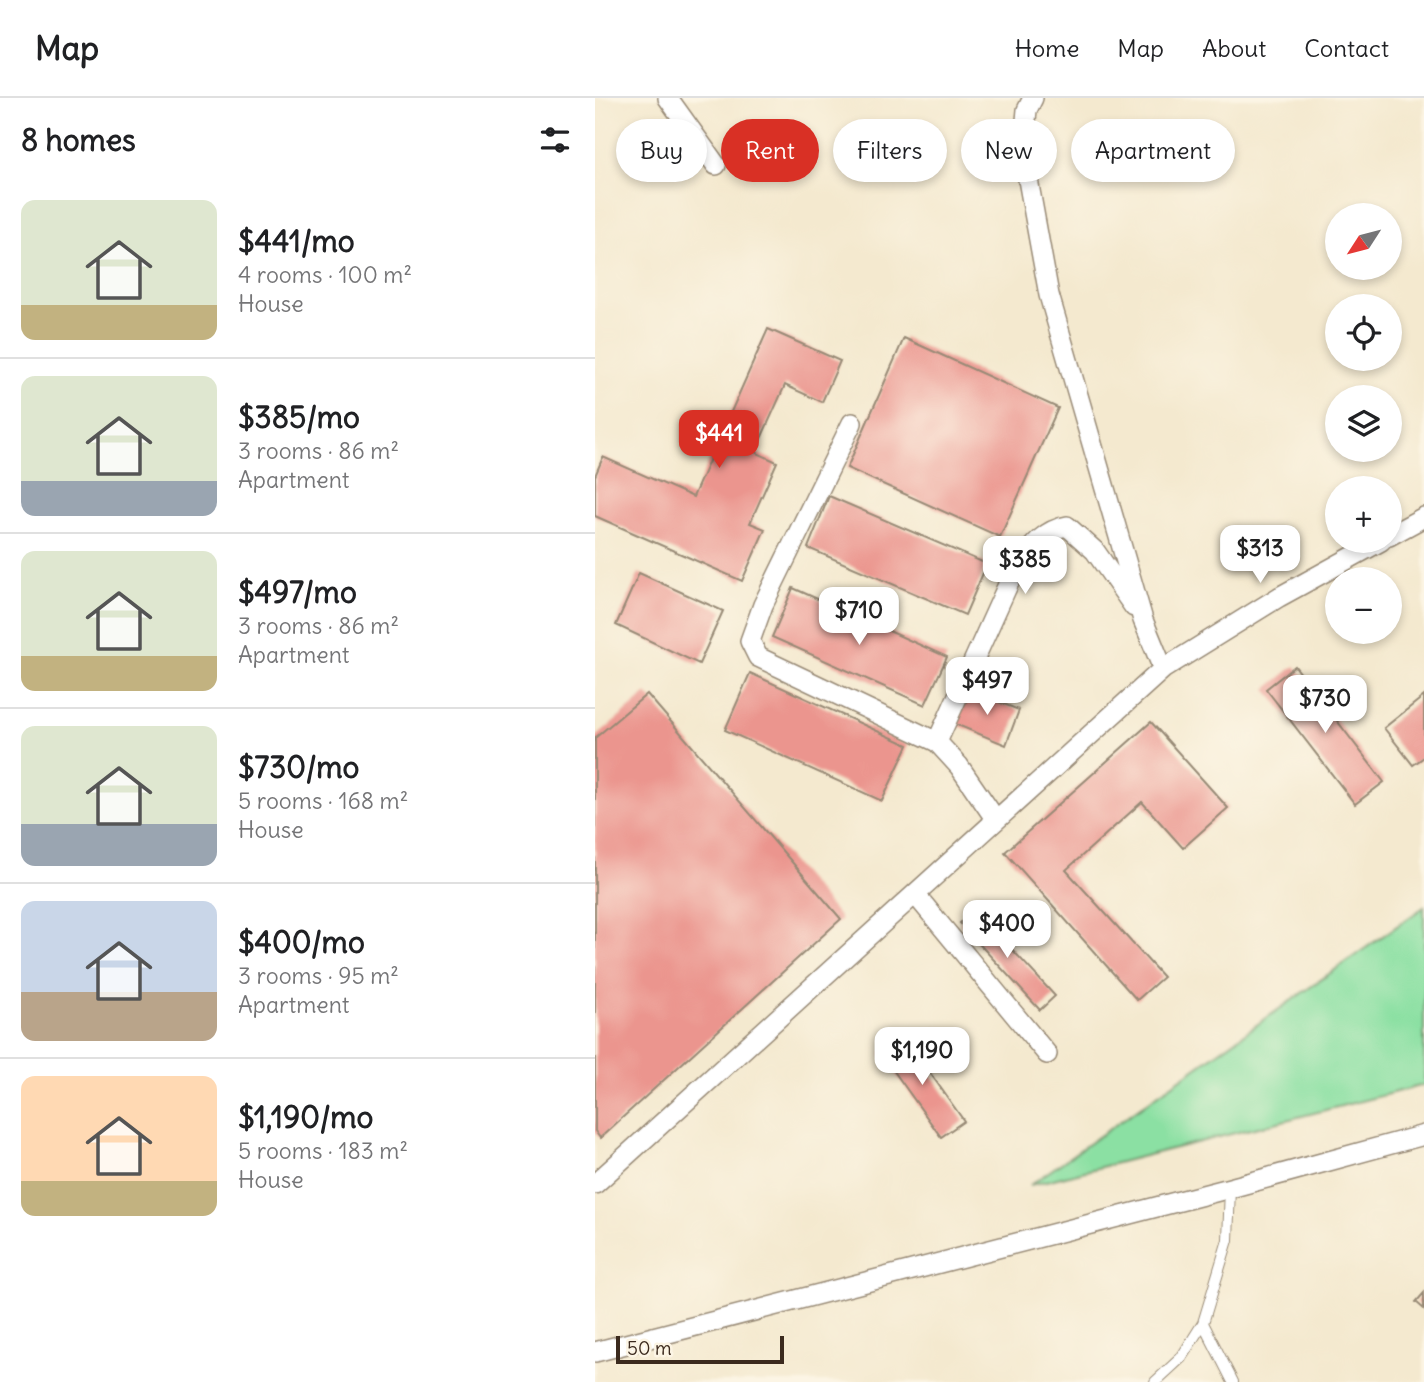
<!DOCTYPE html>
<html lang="en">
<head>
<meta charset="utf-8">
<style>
	:root { --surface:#fff; --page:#f6f6f6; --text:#202124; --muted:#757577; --line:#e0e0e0; --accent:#d93025 }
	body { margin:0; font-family:Delius,sans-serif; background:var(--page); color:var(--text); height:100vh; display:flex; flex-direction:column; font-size:26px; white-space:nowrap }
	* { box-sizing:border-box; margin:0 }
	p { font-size:23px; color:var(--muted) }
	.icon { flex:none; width:38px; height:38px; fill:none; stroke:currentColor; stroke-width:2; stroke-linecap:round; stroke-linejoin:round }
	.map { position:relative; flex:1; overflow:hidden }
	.side { display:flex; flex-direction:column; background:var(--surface); width:595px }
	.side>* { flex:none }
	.top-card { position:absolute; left:21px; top:21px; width:665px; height:63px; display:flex; gap:14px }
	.needle { width:46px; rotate:234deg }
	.buttons { position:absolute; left:730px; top:105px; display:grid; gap:14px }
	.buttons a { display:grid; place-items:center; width:77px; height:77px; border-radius:50%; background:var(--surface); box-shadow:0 4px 10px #0003; font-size:35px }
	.scale { position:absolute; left:21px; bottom:18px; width:168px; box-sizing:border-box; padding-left:7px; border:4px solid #3b2a1e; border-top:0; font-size:19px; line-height:24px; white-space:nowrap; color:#3b2a1e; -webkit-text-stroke:5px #fcf5e5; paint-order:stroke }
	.price { position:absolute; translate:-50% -60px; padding:0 16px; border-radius:14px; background:#fff; color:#222; font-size:23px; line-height:46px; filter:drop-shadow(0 2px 4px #0008) }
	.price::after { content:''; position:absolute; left:50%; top:42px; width:21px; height:16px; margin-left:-10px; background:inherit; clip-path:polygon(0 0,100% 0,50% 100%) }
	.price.on { background:var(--accent); color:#fff }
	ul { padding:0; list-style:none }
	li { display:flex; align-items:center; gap:21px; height:175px; padding:0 21px }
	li+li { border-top:2px solid var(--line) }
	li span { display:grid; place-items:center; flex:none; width:196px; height:140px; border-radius:14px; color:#555 }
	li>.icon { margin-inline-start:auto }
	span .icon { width:84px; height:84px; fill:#fffc; stroke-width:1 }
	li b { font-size:30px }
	h2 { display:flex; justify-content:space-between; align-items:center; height:84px; padding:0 21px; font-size:30px }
	.chip { padding:0 24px; border-radius:32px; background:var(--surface); box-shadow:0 4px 10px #0003; font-size:24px; line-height:63px }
	.chip.on { background:var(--accent); color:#fff }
	header { display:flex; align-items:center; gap:42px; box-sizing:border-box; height:98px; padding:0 35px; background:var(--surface); border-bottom:2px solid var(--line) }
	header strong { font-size:33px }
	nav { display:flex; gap:38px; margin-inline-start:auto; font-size:24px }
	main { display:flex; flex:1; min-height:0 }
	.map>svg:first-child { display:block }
	.green { fill:#8be0a3; stroke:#638560; stroke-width:2 }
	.building { fill:#eb958e }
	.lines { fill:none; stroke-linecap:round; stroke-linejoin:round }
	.service-casing { stroke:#988a76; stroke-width:12 }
	.minor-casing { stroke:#988a76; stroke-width:22 }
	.service { stroke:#fff; stroke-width:10 }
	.minor { stroke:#fff; stroke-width:19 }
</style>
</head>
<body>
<header>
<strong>Map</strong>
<nav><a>Home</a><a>Map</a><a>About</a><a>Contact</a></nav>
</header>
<main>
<section class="side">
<h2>8 homes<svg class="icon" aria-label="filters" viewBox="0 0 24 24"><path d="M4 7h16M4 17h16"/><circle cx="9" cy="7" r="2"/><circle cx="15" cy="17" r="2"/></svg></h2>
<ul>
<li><span style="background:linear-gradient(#dfe7d0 75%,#c2b280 0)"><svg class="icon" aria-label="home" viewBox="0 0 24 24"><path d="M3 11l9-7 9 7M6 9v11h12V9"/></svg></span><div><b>$441/mo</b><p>4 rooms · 100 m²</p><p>House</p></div></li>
<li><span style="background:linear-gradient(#dfe7d0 75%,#9aa5b1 0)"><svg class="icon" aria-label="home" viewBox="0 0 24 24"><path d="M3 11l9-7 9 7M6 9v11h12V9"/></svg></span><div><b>$385/mo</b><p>3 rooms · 86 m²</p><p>Apartment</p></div></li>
<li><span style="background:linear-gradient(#dfe7d0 75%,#c2b280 0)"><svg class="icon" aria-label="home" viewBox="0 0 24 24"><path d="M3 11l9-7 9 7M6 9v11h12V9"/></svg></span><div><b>$497/mo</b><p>3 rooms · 86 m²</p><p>Apartment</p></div></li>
<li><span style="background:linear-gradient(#dfe7d0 70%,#9aa5b1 0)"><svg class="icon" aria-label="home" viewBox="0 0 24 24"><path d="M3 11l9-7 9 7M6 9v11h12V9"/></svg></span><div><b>$730/mo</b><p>5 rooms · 168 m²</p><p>House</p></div></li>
<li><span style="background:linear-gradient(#c9d6e8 65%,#b9a48a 0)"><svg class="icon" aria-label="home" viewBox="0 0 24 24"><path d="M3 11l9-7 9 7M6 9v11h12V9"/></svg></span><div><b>$400/mo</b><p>3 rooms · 95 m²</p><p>Apartment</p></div></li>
<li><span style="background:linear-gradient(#ffd9b3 75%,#c2b280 0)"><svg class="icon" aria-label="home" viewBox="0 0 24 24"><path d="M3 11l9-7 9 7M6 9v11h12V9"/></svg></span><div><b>$1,190/mo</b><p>5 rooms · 183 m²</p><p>House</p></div></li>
</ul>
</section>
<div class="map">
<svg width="829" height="1284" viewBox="0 0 829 1284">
	<rect width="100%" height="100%" fill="#fcf5e5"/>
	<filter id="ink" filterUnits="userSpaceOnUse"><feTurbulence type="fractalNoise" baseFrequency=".0143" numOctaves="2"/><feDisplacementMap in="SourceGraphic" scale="14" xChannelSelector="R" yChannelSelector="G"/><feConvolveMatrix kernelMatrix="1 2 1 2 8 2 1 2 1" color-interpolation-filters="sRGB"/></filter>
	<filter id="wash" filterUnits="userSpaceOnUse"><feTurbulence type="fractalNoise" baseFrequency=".00686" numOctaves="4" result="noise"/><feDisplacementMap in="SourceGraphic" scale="28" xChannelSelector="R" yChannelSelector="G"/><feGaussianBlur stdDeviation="1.57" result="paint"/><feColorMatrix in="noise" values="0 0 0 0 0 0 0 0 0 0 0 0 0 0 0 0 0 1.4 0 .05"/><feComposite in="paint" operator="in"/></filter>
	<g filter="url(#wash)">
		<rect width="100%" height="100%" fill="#f4e9cf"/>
		<path class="green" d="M829,809V987L435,1087Z"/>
		<g id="blocks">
			<path class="building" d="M173,231L245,263L227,304L190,287L160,354L182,364L155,425L170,431L147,483L0,418V378L8,359L98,399Z
				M309,240L463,310L405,439L252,370Z
				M234,398L392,466L370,517L213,450Z
				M44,475L128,513L104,566L21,527Z
				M198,490L352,559L330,607L177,539Z
				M700,568L789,684L760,706L671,591Z
				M155,575L313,647L287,703L130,632Z
				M373,592L424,612L411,647L360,626Z
				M52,596L246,821L5,1040L0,1033V640Z
				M829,598V659L818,667L789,630Z
				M556,624L633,710L588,750L547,704L471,772L568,879L542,902L410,754Z
				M380,811L460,898L445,912L365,825Z
				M309,938L369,1023L346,1039L286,955Z
				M829,1195V1211L821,1204Z"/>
		</g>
	</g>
	<g filter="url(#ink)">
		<use href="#blocks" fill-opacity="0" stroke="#988a76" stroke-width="2"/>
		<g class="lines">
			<g class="service-casing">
				<path id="service" d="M608,1225L638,1284
					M560,1284L586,1260L608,1225L633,1142L635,1090"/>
			</g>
			<g class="minor-casing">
				<path id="minor" d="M73,0L121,67
					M257,325L168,507L155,543L163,559L342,644L364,668L401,722
					M794,438L829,419
					M568,571L684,499L786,443
					M342,644L421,469C436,450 448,432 472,428L500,453L539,509
					M320,796L452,956
					M0,1086L568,571L548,522L454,197L428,54L432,12L438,0
					M0,1254L635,1090L829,1037"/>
			</g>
			<use href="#service" class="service"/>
			<use href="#minor" class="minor"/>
		</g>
	</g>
</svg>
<div class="buttons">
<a><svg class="needle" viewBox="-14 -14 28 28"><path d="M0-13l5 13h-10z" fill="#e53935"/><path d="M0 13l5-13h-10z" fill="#757577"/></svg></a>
<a><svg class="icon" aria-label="locate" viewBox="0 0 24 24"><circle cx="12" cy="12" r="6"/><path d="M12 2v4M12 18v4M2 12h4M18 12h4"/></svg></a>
<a><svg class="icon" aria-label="layers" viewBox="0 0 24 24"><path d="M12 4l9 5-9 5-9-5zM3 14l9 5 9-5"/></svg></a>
<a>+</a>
<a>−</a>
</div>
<div class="scale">50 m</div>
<b class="price on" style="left:124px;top:372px">$441</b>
<b class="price" style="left:665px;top:487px">$313</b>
<b class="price" style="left:430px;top:498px">$385</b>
<b class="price" style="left:264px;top:549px">$710</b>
<b class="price" style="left:392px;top:619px">$497</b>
<b class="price" style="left:730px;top:637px">$730</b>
<b class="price" style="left:412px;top:862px">$400</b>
<b class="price" style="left:327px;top:989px">$1,190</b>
<div class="top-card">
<a class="chip">Buy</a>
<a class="chip on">Rent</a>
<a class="chip">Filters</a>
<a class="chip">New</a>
<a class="chip">Apartment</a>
</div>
</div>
</main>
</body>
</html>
